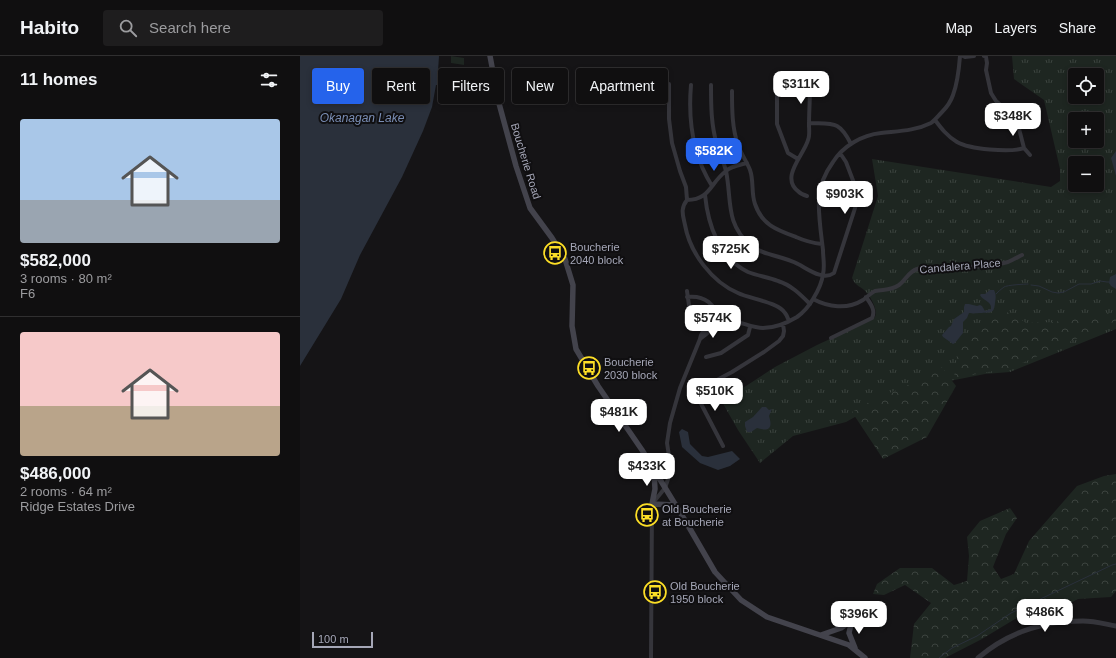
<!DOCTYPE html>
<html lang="en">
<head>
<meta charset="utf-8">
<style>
	:root { --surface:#100f10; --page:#1e1d1e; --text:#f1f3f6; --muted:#9c9c9f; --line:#302f30; --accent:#2563eb }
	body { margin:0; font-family:Arial,sans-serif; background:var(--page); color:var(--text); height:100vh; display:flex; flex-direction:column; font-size:15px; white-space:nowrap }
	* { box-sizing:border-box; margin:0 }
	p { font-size:13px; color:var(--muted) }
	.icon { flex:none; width:22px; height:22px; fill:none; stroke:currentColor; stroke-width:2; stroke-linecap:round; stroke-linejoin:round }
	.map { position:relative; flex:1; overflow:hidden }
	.drawer { display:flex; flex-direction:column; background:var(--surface); width:300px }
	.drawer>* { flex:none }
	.top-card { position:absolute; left:12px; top:12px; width:380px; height:36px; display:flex; gap:8px }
	.buttons { position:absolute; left:768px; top:12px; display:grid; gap:8px }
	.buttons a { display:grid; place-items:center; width:36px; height:36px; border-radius:4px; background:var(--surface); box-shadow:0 2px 6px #0003,0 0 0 1px var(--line); font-size:20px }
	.scale { position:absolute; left:12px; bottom:10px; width:61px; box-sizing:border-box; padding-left:4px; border:2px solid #a5a7b7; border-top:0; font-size:11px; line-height:14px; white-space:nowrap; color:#a5a7b7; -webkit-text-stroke:3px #100f11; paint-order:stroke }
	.price { position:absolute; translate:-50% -34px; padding:0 9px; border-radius:8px; background:#fff; color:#222; font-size:13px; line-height:26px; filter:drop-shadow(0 1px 2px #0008) }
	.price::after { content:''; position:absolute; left:50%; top:24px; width:12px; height:9px; margin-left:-6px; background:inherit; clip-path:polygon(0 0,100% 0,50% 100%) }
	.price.current { background:var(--accent); color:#fff }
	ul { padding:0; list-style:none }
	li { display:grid; align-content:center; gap:8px; height:212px; padding:0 20px }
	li+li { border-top:1px solid var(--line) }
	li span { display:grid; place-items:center; height:124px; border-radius:4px; color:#555 }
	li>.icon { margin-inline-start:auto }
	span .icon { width:72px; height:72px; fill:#fffc; stroke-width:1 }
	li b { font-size:17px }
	h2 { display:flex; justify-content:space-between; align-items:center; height:48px; padding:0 20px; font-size:17px }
	.tag { padding:0 14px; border-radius:4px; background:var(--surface); box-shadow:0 2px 6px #0003,0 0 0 1px var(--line); font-size:14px; line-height:36px }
	.tag.current { background:var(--accent); color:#fff }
	header { display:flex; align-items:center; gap:24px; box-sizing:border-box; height:56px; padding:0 20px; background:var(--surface); border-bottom:1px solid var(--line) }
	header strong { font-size:19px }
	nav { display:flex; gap:22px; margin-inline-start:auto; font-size:14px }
	.search { width:280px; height:36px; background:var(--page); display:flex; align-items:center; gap:10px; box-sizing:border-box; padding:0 14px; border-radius:4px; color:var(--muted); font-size:15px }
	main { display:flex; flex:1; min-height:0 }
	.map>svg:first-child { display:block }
	.grass { fill:url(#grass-tufts); fill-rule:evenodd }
	.forest { fill:url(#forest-crowns) }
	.pitch { fill:#1e2621 }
	.water { fill:#2a303b }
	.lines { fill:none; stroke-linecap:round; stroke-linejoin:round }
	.stream { stroke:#2a303b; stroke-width:1 }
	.minor { stroke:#35353b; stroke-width:4 }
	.tertiary { stroke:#35353b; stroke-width:5 }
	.secondary { stroke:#43434c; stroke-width:5.5 }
	.labels { text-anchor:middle; stroke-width:4; stroke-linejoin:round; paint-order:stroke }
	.street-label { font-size:11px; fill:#a5a7b7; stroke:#100f11 }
	.poi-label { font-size:11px; fill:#a5a7b7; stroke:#100f11; text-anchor:start }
	.water-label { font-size:12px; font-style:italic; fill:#7a8eb5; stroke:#100f11 }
</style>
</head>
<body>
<header>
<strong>Habito</strong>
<div class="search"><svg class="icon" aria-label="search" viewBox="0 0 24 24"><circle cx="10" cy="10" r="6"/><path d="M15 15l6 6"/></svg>Search here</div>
<nav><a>Map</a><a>Layers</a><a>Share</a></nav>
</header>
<main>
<section class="drawer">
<h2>11 homes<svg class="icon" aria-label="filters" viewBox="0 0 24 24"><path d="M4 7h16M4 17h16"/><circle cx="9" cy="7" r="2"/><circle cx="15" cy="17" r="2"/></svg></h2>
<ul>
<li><span style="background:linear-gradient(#a9c7e8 65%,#9aa5b1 0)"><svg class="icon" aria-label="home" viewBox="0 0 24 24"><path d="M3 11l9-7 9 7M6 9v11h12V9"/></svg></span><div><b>$582,000</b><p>3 rooms · 80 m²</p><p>F6</p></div></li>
<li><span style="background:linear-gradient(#f6c9c9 60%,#b9a48a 0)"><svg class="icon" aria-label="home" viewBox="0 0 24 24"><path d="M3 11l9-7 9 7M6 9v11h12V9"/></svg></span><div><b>$486,000</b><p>2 rooms · 64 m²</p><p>Ridge Estates Drive</p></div></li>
</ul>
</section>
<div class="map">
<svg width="816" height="602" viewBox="0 0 816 602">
	<defs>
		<pattern id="grass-tufts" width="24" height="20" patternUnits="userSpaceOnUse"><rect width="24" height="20" fill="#1e2621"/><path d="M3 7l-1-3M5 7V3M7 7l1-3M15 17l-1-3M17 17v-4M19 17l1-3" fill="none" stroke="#3c433f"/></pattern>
		<pattern id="forest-crowns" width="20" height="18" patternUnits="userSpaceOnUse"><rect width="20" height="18" fill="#1e2621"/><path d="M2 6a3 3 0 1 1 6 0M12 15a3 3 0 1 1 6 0" fill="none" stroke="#3c433f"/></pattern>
	</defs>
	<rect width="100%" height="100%" fill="#151416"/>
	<path class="grass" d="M712,0H816V273L710,316L685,318L624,330L587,343L546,366L493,380L460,407L438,374L421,344L446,330L475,311L517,289L571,264L575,261C578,253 571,242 566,236C561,230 556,231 552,222L578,140L572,103L751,131L760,125V113L744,44L714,23ZM775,19H797V41H775ZM775,63H797V85H775ZM775,107H797V129H775Z"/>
	<path class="forest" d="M709,256L726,267L756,266L771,260L789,261L808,257L816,259V265L711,312L654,322L658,291L698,260Z
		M640,309L656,330L627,381L583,403L552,356L571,345L615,326Z
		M816,418V535L811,541L778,543L752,557L715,563L682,583L645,602H610L614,568L631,547L605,529L584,539L573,538L577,528L600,512H632L654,529L667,525L669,500L667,481L680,465L710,452L717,462L706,478L693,511L701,523L714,518L729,485L777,430L804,420Z"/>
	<path class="pitch" d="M151,0L164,2V9L151,7Z"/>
	<path class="water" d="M0,0H139L138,15C155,19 169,21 170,42L160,39L148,29H136L132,51L123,75L102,121L60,199L41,243L0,310Z
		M816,95V120L811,102Z
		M816,218V233L811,230L809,227L810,221Z
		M690,234H694C696,238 696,241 695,247C694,258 691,256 682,257C676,257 675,258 669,257L667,262L663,266V277L655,287L653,288L643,281L642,279L649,271L651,270L654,263L664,256V251L665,248H669L677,250L680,249L682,250L685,255L691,253C692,245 683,245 680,239L681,238H685Z
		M462,351H466L469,354L472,353L469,360C473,372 469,376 457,372L451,376H447L445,370V366L453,361Z
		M382,373L388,376L390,388L402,400L408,401L432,395L440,403L430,410L418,414L400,407L382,391L379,376Z"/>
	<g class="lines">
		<path class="stream" d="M731,229L739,230L752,236L758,237L764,236L779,228H791L800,225L807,226H809
			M696,238C698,236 701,233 704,231C707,229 725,228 728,228
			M639,602L652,592L677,580L711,557L812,509L816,508"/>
		<path class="minor" d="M663,0L665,1L674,0
			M369,28V63L372,87L380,115L386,131L387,144C380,153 383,159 385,169C390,197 412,226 438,237C450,243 478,246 485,257C487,259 488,263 489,265
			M391,29C388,64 393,100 412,130
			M411,29C411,49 411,69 417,89C420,98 424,107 426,115C432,144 425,167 450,189C461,199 484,200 498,208C508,213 523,225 534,217L557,146L554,127L546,106L540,97
			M432,35C432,53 432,72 438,89C441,98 447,106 450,114C454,125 451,137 455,148C462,169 477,174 496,181C505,185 512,187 522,188
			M635,64C641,72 647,80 657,86C669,93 710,97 724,92L717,65L713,60L696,45L691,37L686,14L687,7L686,1L684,0
			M509,67C533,68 539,64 551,88
			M724,92L730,99
			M498,103L488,97L477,68V32C478,29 478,26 482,24C486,23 504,23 507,26C509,27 509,29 510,32C510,44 509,56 509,69C509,73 510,80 508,84C504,99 479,122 499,136C501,138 504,139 507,140
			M405,139C408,169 419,202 448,216C458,220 468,221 478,225C491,229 500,238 510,248
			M387,144C410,144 410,127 426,115C431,110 440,109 447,107
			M387,235L391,264L394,271
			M387,241C406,239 414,248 420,265
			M513,243C528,251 547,254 563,244C567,241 571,237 575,235C584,233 590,235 599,229C606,224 608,216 617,213C626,209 635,212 644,212C665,212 688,211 708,206C713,204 718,201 722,199
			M531,282L572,262C576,254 570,247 566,241
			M400,283L409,276L411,271
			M406,301L421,297L448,279L450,271
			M392,337L397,340L423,390
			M397,340L406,335L415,325L432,316L464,296L479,285L483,280L484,275L483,268
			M351,602L352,448L365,432L369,420V400L367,387L370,367L380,332L400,283C401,276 405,274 411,271C414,270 416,267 419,266C431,260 449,272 463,272C475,272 487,267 497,261C504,256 509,250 513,243C518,235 522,227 523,218C525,210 523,202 523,194C521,177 518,159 519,142C520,129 525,117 533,106C543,90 562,79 581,77C598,75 615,75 631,67C635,64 638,60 642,56C647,51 651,45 653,39C658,26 659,13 660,0"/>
		<path class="tertiary" d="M678,602C708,576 743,565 783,565C794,565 805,568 816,570"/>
		<path class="secondary" d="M190,0L193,16L197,40L216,110L230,152L252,182L265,203L273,229L272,270L276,293L298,330L342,394L386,466L415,516L441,544L467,561L549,589L565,602
			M354,414L365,412L368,409
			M354,417L355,433L352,448L376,449
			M552,564L549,577L555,592
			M521,579L541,572L552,564"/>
	</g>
	<defs>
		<g id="bus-ring" transform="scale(1.15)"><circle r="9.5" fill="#100f11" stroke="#fcde26" stroke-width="1.5"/><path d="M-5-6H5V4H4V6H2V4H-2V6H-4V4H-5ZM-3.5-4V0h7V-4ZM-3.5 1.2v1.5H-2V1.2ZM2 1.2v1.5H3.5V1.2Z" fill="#fcde26"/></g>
	</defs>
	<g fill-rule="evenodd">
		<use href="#bus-ring" x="255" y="197"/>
		<use href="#bus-ring" x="289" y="312"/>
		<use href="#bus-ring" x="347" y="459"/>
		<use href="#bus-ring" x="355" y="536"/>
	</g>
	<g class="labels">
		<g class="street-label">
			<text transform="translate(226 105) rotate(73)" y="4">Boucherie Road</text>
			<text transform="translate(660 210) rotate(-5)" y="4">Candalera Place</text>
		</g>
		<g class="poi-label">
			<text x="270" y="195">Boucherie<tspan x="270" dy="13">2040 block</tspan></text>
			<text x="304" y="310">Boucherie<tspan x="304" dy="13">2030 block</tspan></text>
			<text x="362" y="457">Old Boucherie<tspan x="362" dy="13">at Boucherie</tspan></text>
			<text x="370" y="534">Old Boucherie<tspan x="370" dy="13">1950 block</tspan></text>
		</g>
		<g class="water-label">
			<text x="62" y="66">Okanagan Lake</text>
		</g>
	</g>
</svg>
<div class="buttons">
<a><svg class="icon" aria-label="locate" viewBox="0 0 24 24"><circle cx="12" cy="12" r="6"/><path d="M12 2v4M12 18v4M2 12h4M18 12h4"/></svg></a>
<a>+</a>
<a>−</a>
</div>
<div class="scale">100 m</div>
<b class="price" style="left:501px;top:49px">$311K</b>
<b class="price" style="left:713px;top:81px">$348K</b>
<b class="price current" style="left:414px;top:116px">$582K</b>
<b class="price" style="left:545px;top:159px">$903K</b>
<b class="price" style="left:431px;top:214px">$725K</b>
<b class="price" style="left:413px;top:283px">$574K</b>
<b class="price" style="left:415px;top:356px">$510K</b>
<b class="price" style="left:319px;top:377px">$481K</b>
<b class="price" style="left:347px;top:431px">$433K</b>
<b class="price" style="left:745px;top:577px">$486K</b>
<b class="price" style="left:559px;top:579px">$396K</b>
<div class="top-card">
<a class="tag current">Buy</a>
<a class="tag">Rent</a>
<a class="tag">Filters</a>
<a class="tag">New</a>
<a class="tag">Apartment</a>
</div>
</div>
</main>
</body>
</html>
